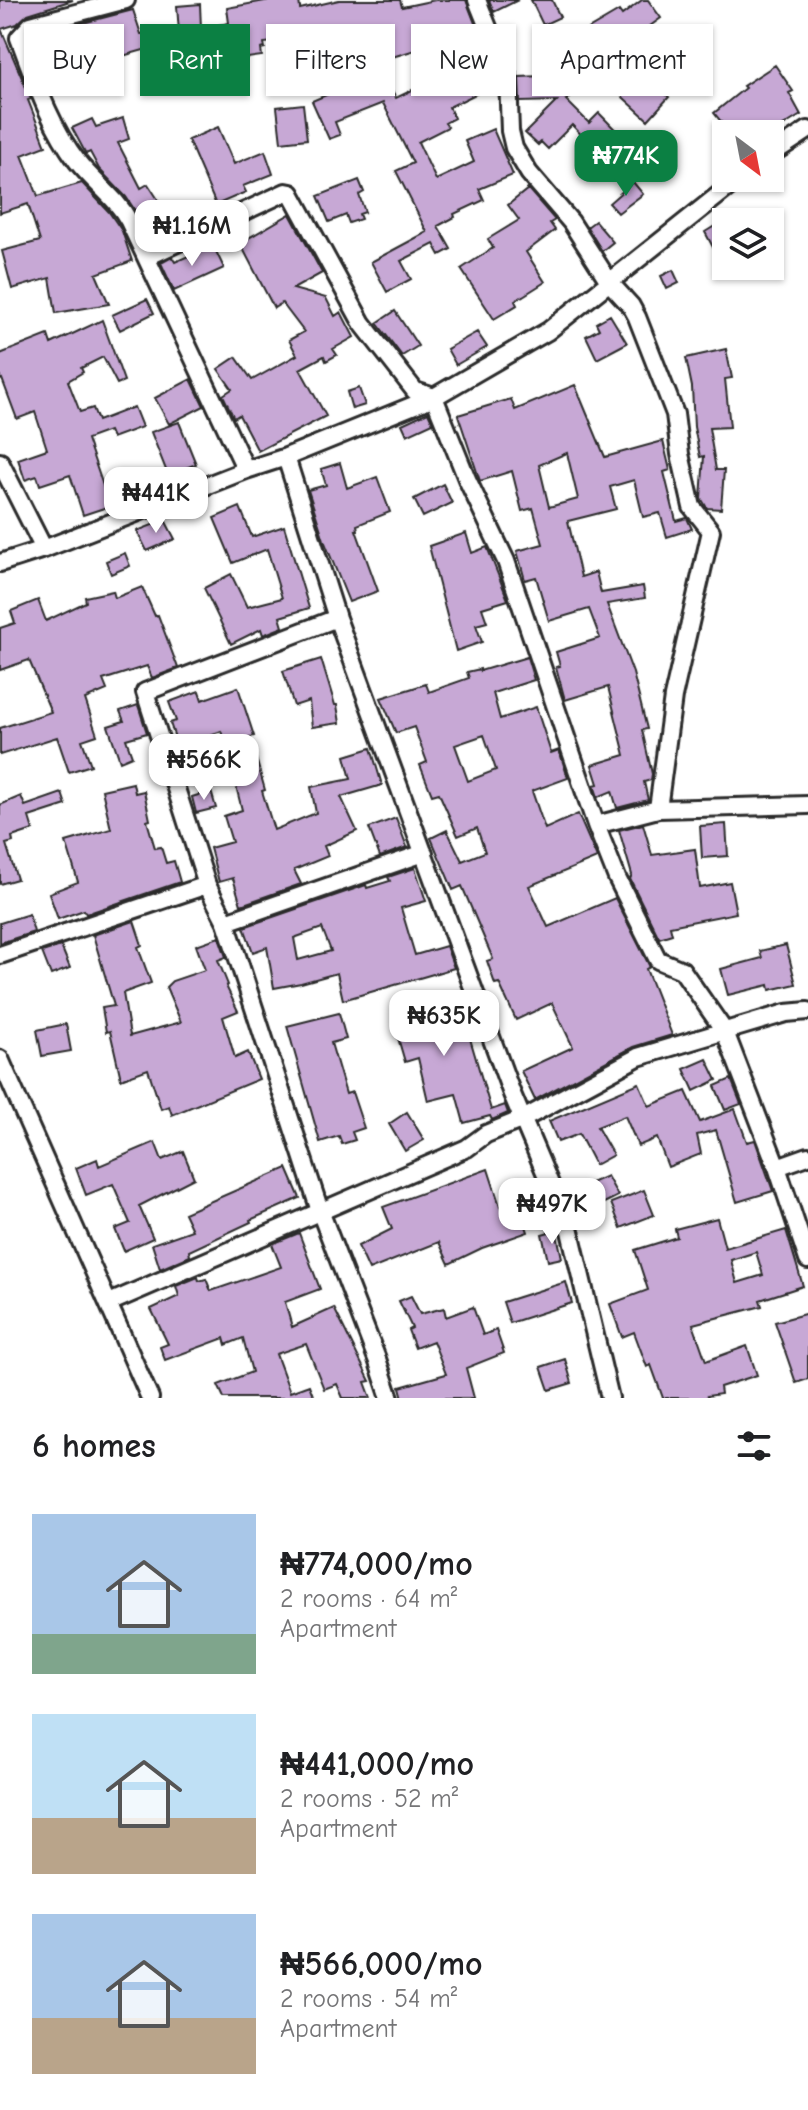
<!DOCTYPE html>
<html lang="en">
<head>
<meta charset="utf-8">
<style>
	:root { --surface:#fff; --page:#f6f6f6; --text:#202124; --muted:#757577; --accent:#0b8043 }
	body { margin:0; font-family:"Comic Neue",sans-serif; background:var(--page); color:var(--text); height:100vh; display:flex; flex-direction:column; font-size:30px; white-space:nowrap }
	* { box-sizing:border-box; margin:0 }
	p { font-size:26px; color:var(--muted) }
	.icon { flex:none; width:44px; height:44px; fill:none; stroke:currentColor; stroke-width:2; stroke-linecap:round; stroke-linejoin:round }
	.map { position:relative; height:1398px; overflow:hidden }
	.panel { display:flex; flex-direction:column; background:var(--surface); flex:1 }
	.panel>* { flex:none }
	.top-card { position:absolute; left:24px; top:24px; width:760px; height:72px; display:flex; gap:16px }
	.needle { width:52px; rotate:148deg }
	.tools { position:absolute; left:712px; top:120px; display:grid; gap:16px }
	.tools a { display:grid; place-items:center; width:72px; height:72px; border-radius:0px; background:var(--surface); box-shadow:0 2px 6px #0004; font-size:40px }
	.price { position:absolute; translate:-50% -68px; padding:0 18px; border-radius:16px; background:#fff; color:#222; font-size:26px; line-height:52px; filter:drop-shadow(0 2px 4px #0008) }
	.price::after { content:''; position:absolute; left:50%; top:48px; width:24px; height:18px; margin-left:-12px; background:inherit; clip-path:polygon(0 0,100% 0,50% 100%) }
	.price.on { background:var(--accent); color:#fff }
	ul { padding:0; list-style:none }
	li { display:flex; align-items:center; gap:24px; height:200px; padding:0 32px }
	li span { display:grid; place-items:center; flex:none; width:224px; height:160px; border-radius:0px; color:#555 }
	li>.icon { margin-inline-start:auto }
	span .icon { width:96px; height:96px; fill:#fffc; stroke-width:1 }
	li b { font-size:34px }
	h2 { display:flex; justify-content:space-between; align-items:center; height:96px; padding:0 32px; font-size:34px }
	.tag { padding:0 28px; border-radius:0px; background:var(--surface); box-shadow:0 2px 6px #0004; font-size:28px; line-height:72px }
	.tag.on { background:var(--accent); color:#fff }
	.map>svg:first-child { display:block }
	.building { fill:#c7a8d5; stroke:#2b2b2b; stroke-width:2; fill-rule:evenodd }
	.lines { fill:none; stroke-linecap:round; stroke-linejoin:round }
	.street-casing { stroke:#2b2b2b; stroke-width:22 }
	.street { stroke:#fff; stroke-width:16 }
</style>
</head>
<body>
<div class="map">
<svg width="808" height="1398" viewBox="0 0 808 1398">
	<rect width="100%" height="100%" fill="#fff"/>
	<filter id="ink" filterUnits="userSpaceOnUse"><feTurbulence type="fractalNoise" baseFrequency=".0125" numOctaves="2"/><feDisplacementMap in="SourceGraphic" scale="16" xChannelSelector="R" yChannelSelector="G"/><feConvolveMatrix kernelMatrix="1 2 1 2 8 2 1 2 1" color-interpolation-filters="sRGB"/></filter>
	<g filter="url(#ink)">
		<path class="building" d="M0,0H73L28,14L17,24L1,29L31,99L28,100L46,146L22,155L38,196L82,183L109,212L122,231L132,261L96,274L109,304L56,313L50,278L12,289L2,251L40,241L28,204L0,213Z
			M270,0H299L300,9L339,0H400L402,7L435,0H466L483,44L418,62L415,50L389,58L391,68L382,71L396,98L487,54L492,68L480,73L486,89L449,107L454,118L445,123L448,127L418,142L436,180L474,162L465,141L493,129L513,175L479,189L484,200L454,214L455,217L438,226L451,249L440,255L434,244L401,261L411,279L387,292L371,262L427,232L396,171L413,163L383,103L335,122L340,135L329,139L312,101L338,90L334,81L356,73L349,48L318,55L323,69L310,74L298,39L264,43L265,48L261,49L262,56L233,60L234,65L206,72L181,74L180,60L147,62V49L119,57L112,35L65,48L73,80L49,87L32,40L37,35L133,10L141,34L179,32L177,6L200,4L201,28L229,23L227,8Z
			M489,0H518L494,12Z
			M531,0H552L560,17L543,25Z
			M642,0H648L661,18L620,48L612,35L582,55L600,81L566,100L589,123L599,113L644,159L623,179L572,125L548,149L541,142L538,145L525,133L557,101L520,102L519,77L567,75L558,61L568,54L563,44L619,11L622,15Z
			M635,65L669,97L648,120L614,89Z
			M775,65L793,91L789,93L801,115L770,134H731L714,113L745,88L743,86Z
			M303,104L307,139L281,142L277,107Z
			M123,118L129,139L118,143L141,188L148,184L161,204L155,209L159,215L148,222L144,215L140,218L126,197L99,169L90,152L86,154L72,128L92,119L96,127Z
			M218,127L234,164L265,151L273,174L243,186L246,192L216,205L188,140Z
			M359,180L364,192L359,195L365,212L359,214L361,219L349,223L346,215L329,222L318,196Z
			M633,182L643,194L618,213L609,203Z
			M528,189L555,220L550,223L555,230L526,252L545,282L515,301L517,305L494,319L461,269L493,248L488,239L519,220L508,205Z
			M290,214L322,273L293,289L326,298L335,316L341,312L354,337L333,349L337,355L326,361L324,356L300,369L326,416L258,451L239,415L234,418L232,414L223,395L232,389L218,369L236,357L252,380L297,355L289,340L304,332L282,303L274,308L240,243Z
			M726,219V241L714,249L705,232Z
			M595,221L613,242L602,251L587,227Z
			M213,245L224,268L174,291L161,263L172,257L175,262Z
			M673,270L679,283L667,289L661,276Z
			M147,299L154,313L120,330L112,315Z
			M395,311L418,346L402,356L377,323Z
			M610,315L627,343L597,359L586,336L599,329L596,323Z
			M102,320L124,381L117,384L103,357L81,368L83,372L68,381L80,412L93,408L98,421L134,407L142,427L112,438L109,431L87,439L110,506L83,515L70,475L40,485L37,476L25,480L18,459L47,449L35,412L17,419L2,379L0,380V354L48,335L51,344Z
			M477,332L487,347L456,365L447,349Z
			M726,349L732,378L725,379L730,427L709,428L716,470H724L721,509L707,508L701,498L704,456L700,457L694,427L692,387L686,358Z
			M191,379L204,406L169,424L155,398Z
			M575,385L605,457L663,441L670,470L664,472L676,521L687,518L692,529L667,537L660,513L643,517L634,480L610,487L616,509L568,521L581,577L596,572L601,593L643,586L645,598L607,604L633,673L647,729L642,730L652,774L651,780L644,782L648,800L617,808L612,791L598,797L594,785L598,784L592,765L625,755L608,687L565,700L556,667L560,666L556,652L600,638L589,609L549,621L536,577L525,580L517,551L543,544L533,508L522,511L512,471L480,481L458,415L511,399L515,410ZM567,453L578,499L549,507L539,465Z
			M359,388L365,405L352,409L347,392Z
			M428,412L433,423L407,435L402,424Z
			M179,422L196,464L168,475L151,432Z
			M340,463L347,488L377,477L390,512L357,525L358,530H356L378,591L349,602L324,540L308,490L326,485L321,469Z
			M443,484L452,503L423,517L414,499Z
			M240,507L252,537L284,526L309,608L280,617L283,627L263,635L261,629L231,644L204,588L231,574L247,607L282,598L267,549L233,563L214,518Z
			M165,520L175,539L147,551L137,531Z
			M466,533L472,553L487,547L508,600L482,608L487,622L476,625L482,642L456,651L429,546Z
			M125,553L130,566L111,574L106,561Z
			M142,587L155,616L158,615L178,668L152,678L147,666L103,680L107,690L85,699L97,735L82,740L91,765L69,772L57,737L0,755V728L51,712L29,660L0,670V628L15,623L11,611L38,600L46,621L86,602L85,597L113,591L115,598Z
			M527,657L534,680L493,693L500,719L536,707L551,753L559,750L568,778L532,791L545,829L578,814L597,858L529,886L548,927L615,898L650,967L646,969L672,1035L633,1047L535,1100L521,1071L573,1047L552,1003L516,1020L499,983L495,984L487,961L493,959L462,886L453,890L431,838L447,830L462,861L485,852L477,828L458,836L439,793L432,795L420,765L427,762L414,727L396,733L381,698L426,684L429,692L469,678L467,672L480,669V671ZM484,735L496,770L468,781L455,745Z
			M321,659L335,705H337L340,723L312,727L309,701L294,706L283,671Z
			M238,687L254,736L250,737L265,790L262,791L274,830L316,813L311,787L351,779L345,756L371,748L382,785L341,797L357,831L324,846L328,856L294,870L301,884L241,905L233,878L219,882L210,848L232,842L224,816L242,810L235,782L228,784L222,763L231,760L221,731L178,747L170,723L176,721L169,702L199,691L202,700Z
			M138,705L147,733L126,739L132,756L120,761L108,726L124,721L120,711Z
			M133,783L135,793L144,791L150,820L147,821L155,848L161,847L166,863L174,861L180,882L86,914L84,910L58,919L49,893L78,882L66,842L111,829L102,790Z
			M211,791L216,808L196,813L192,797Z
			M62,793L66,805L29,817L33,830L12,837L13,842L6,844L17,879L0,884V805L21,796L25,806Z
			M396,818L407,847L380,857L369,828Z
			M643,824L652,855L695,849L700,888L730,882L736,913L670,926L672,934L659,938L630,879L632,875L619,830Z
			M726,824L728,856L702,858L700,826Z
			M415,868L426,901L401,908L415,955L446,946L454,968L343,1000L337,973L301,983L274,988L267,947L253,952L244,927L366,885L367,888L390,881L388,877ZM322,928L331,951L298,960L294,938Z
			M29,914L34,932L0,943V923Z
			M134,921L142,945L138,947L151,983L123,993L130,1036L181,1022L166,987L172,981L205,970L196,945L219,937L226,957L218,960L228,985L226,986L238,1011L223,1017L235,1058L248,1052L259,1079L172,1115L169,1106L161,1109L148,1069L121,1079L110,1031L106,1032L102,1008L114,1006L93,935Z
			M786,945L796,984L770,990L769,985L728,995L721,969L762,958L760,951Z
			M61,946L70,968L51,975L42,952Z
			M439,997L444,1030L466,1025L491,1110L505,1105L508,1113L492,1120L490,1116L464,1123L456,1094L428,1101L418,1058L405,1062L398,1038L401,1037L395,1005Z
			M339,1013L346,1039L331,1043L346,1094L352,1092L364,1128L352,1132L355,1140L342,1144L339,1136L320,1142L287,1026Z
			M66,1024L71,1051L42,1056L37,1030Z
			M707,1059L717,1080L694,1091L684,1069Z
			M731,1079L741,1104L725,1110L715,1086Z
			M639,1083L649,1106L686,1091L700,1122L735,1109L747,1142L755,1140L773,1191L737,1202L716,1130L697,1135L701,1154L668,1167L657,1138L638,1146L625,1116L597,1127L613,1155L595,1165L579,1134L558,1142L549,1121Z
			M407,1112L424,1140L405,1151L389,1124Z
			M155,1142L162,1160L183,1151L194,1178L139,1206L153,1238L124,1251L115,1229L130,1223L113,1184L86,1195L76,1168L97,1159L99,1166Z
			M287,1168L300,1198L250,1220L251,1222L189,1251L190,1256L160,1269L152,1244L192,1230L184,1213Z
			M488,1169L501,1209L518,1203L528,1232L482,1248L449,1264L439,1242L369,1270L358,1246L392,1229L383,1207Z
			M607,1176L618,1196L576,1217L566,1194Z
			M644,1190L654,1215L621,1228L611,1203Z
			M717,1218L725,1248L786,1230L803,1286L760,1300L762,1306L693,1324L706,1361L747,1346L757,1375L720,1387L721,1394L707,1396L708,1398H663L651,1365L647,1367L634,1332L622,1337L610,1304L648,1290L635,1250L677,1237L675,1229ZM756,1252L763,1275L737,1283L731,1260Z
			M556,1230L562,1258L548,1261L542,1234Z
			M299,1233L320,1289L285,1302L292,1327L334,1308L370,1381L365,1382L371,1398H343L337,1384L324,1389L306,1344L276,1354L290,1392L309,1385L314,1398H224L218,1385L252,1372L243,1338L226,1345L224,1338L165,1360L160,1347L168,1344L151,1309L179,1296L176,1286L198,1277L199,1281L206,1279L211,1291L281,1267L272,1244Z
			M566,1282L572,1303L510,1323L503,1302Z
			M411,1296L420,1314L444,1308L446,1317L473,1307L483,1335L496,1330L504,1353L466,1368L474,1398H403L400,1387L446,1374L433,1341L415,1348L408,1330L412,1328L399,1301Z
			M808,1313V1379L796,1383L775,1322Z
			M565,1359L572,1383L549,1390L541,1367Z"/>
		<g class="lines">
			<g class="street-casing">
				<path id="street" d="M126,0L31,25L19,38C35,80 49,124 77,161C94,183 116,197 129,221L246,470
					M477,0L508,77L510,131L514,148L529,173L571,222L610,283L631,306L637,317L675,414L680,454L692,507L711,531L673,697L658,809
					M770,155L808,130
					M147,257L286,192L291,193L362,323L415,391L434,397L467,479L506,561L596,825L617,878L658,960L682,970L725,1032L777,1167L808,1260
					M286,457L337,618L512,1094L570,1231L610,1398
					M0,462L44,549
					M0,563L44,549L246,470L286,457L434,397L548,331L740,178
					M337,618L145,692L207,885L226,922L320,1211L377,1359L390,1398
					M596,825L658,809L808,805
					M226,922L424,853
					M0,955L207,885
					M0,1059L150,1398
					M777,1167L808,1156
					M109,1303L467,1148L486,1134L523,1119L638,1057L786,1013L808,1011"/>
			</g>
			<use href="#street" class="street"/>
		</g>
	</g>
</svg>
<div class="tools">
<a><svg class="needle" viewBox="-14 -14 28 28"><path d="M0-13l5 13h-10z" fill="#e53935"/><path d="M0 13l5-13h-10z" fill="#757577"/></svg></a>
<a><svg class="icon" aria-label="layers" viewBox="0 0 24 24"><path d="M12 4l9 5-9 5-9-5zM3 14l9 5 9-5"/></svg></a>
</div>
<b class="price on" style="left:626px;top:198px">₦774K</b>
<b class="price" style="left:192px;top:268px">₦1.16M</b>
<b class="price" style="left:156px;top:535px">₦441K</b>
<b class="price" style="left:204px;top:802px">₦566K</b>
<b class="price" style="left:444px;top:1058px">₦635K</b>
<b class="price" style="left:552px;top:1246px">₦497K</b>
<div class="top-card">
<a class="tag">Buy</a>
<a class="tag on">Rent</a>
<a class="tag">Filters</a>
<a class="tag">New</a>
<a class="tag">Apartment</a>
</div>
</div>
<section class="panel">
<h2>6 homes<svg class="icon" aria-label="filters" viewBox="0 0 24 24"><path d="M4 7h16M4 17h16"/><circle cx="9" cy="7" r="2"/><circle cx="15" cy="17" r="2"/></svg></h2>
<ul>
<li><span style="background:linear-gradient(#a9c7e8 75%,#7fa58c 0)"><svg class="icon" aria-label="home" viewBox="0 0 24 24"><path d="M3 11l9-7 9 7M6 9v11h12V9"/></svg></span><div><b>₦774,000/mo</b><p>2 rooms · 64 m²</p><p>Apartment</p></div></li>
<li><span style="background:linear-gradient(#bfe0f5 65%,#b9a48a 0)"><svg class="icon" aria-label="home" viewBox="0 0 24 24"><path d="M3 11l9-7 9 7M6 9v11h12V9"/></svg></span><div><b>₦441,000/mo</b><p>2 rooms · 52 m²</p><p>Apartment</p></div></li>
<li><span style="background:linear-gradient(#a9c7e8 65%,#b9a48a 0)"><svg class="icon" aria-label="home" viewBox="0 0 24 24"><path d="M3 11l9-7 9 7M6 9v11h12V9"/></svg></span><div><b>₦566,000/mo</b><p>2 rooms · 54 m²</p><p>Apartment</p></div></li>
</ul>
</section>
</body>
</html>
